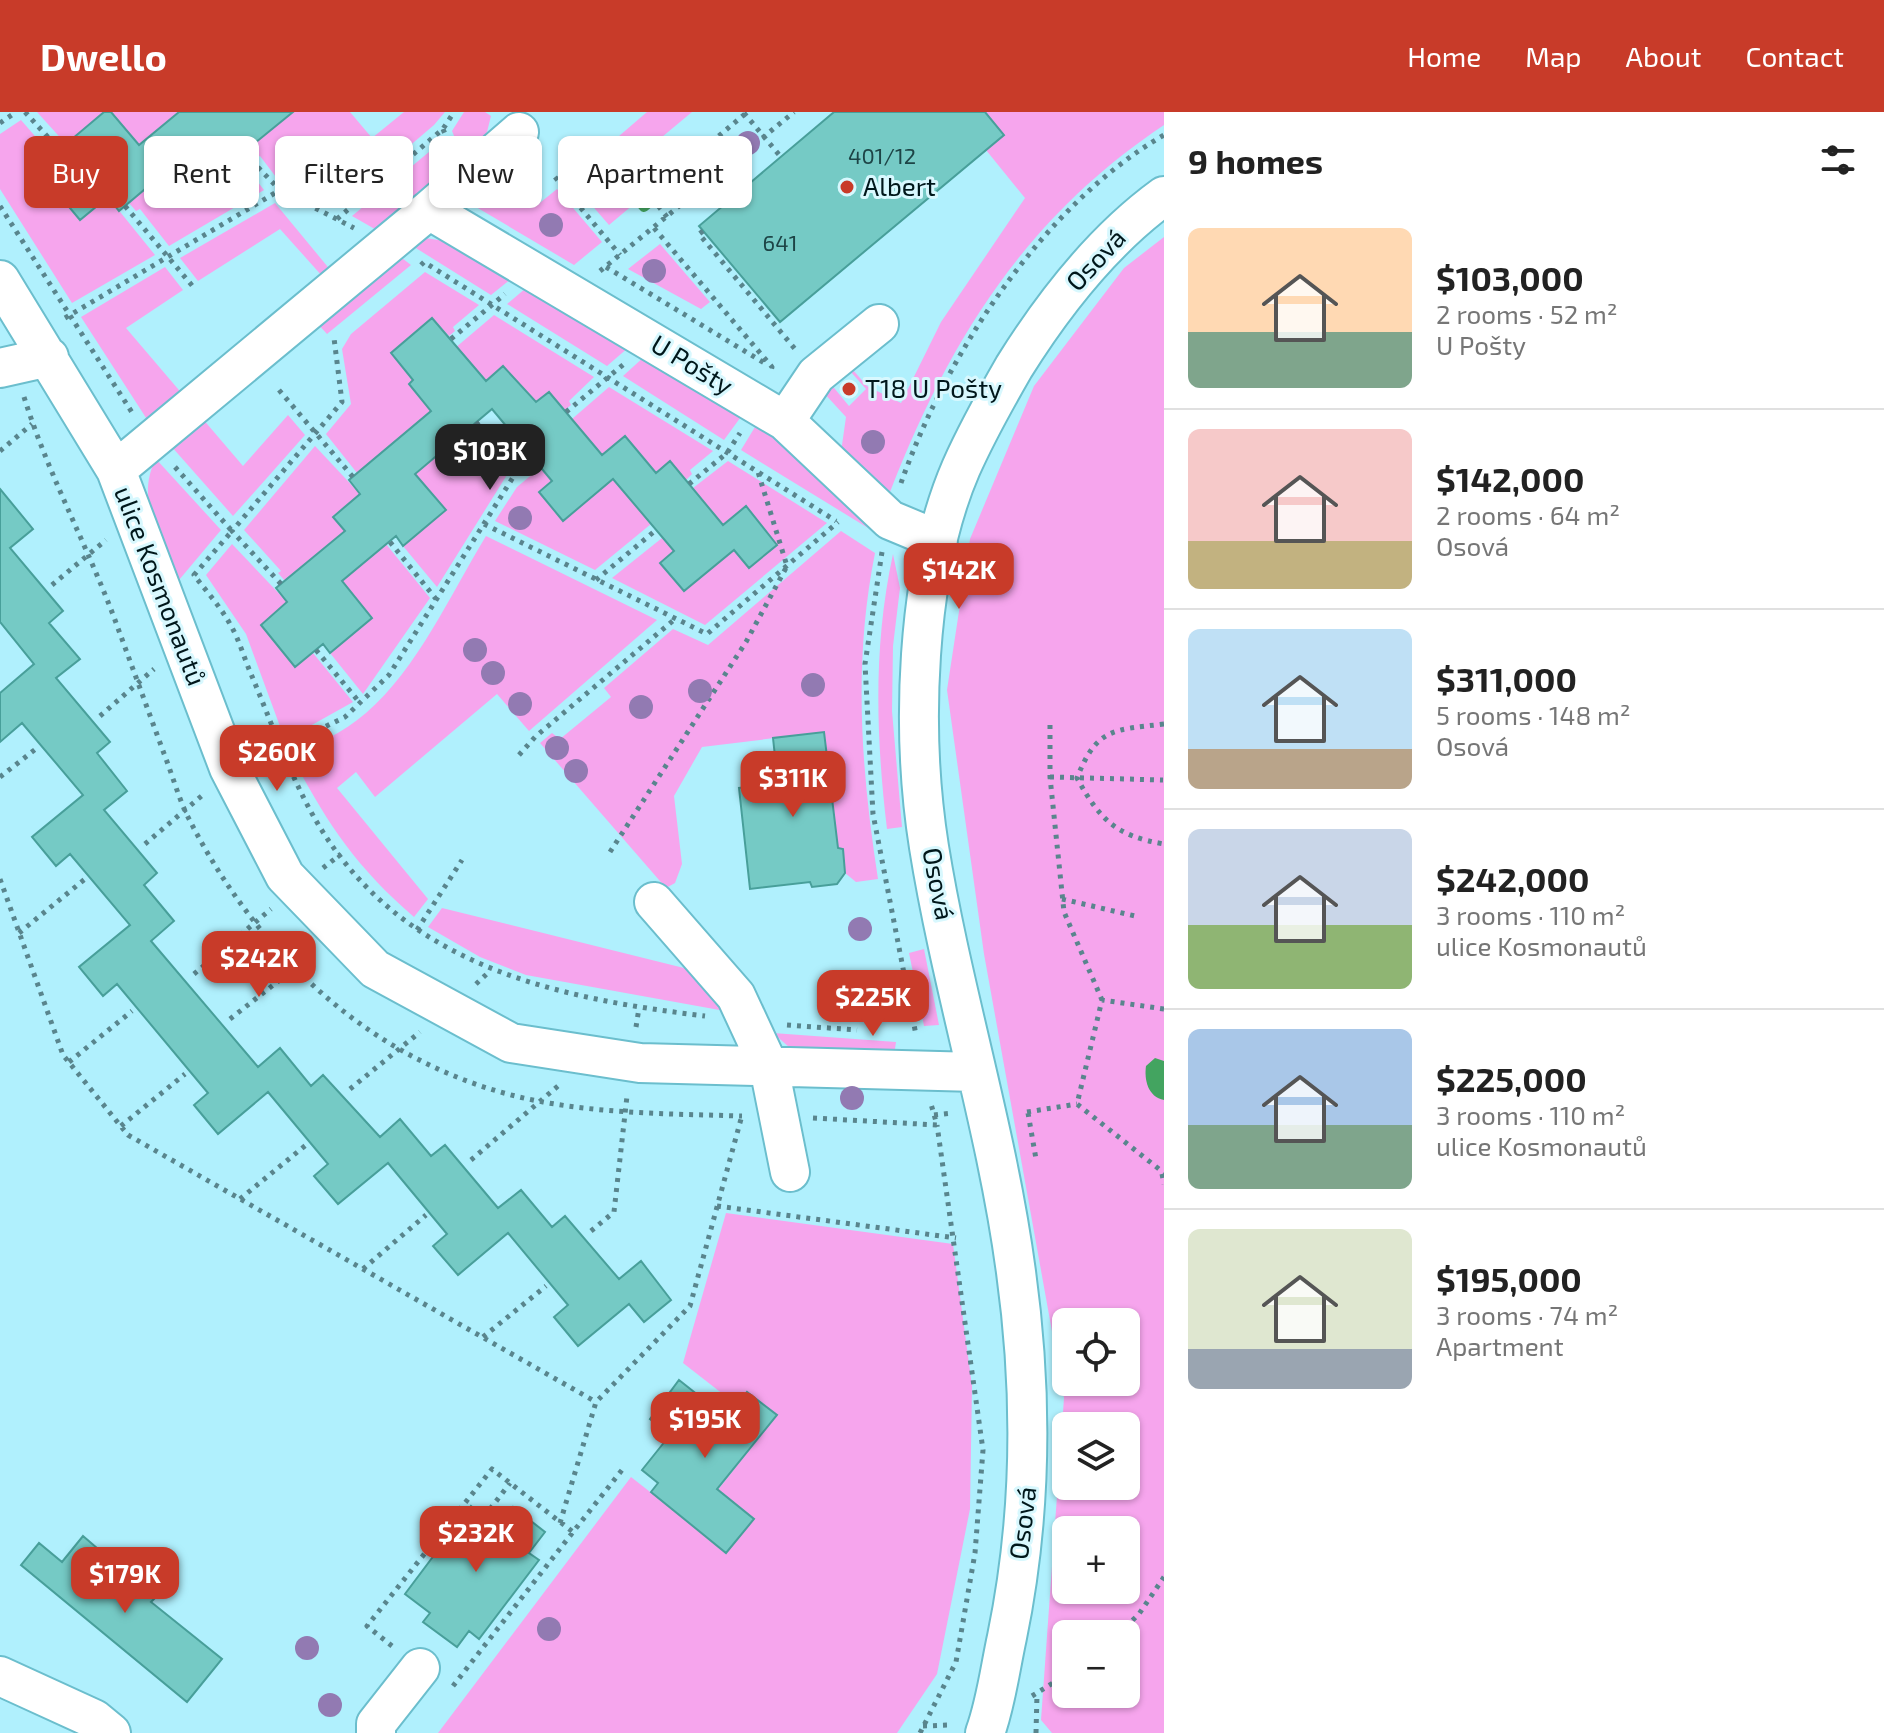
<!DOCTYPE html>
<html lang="en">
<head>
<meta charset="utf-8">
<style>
	:root { --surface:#fff; --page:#f2f2f2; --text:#222; --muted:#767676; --line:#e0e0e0; --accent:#c83b29 }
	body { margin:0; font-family:"Exo 2",sans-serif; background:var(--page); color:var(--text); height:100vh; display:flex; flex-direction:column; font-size:30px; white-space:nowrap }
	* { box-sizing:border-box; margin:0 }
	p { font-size:26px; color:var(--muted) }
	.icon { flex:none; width:44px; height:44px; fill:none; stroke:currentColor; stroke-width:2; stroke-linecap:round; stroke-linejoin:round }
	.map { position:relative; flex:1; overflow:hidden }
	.side { display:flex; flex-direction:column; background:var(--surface); width:720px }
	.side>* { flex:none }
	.banner { position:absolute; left:24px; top:24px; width:760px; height:72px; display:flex; gap:16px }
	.buttons { position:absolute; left:1052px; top:1196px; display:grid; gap:16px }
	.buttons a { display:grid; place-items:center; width:88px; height:88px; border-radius:12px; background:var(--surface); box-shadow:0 2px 6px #0004; font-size:40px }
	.price { position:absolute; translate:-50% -68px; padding:0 18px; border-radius:16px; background:var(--accent); color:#fff; font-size:26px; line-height:52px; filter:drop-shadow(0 2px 4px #0008) }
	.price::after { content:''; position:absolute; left:50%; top:48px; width:24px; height:18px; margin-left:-12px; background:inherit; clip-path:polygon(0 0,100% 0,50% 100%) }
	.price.on { background:#222; color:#fff }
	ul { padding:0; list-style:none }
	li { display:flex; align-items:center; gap:24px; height:200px; padding:0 24px }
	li+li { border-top:2px solid var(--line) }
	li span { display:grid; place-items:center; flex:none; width:224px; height:160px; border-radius:12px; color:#555 }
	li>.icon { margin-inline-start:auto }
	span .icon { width:96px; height:96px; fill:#fffc; stroke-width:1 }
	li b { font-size:34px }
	h2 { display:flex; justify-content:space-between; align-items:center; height:96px; padding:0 24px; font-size:34px }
	.tag { padding:0 28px; border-radius:12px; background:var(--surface); box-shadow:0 2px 6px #0004; font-size:28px; line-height:72px }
	.tag.on { background:var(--accent); color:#fff }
	header { display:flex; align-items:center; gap:48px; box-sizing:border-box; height:112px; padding:0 40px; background:var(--accent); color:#fff }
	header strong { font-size:38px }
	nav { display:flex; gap:44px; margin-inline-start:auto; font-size:28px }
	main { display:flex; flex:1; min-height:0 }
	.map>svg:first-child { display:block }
	.green { fill:#f6a5ed; fill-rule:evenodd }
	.water { fill:#43a460 }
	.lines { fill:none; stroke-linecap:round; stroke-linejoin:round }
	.stream { stroke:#43a460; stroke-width:10 }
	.building { fill:#75cac5; stroke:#489f9a; stroke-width:2 }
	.minor-casing { stroke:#6bbecd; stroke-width:42 }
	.path { stroke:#59858d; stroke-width:5; stroke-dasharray:4 6; stroke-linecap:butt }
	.minor { stroke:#fff; stroke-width:38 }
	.tree { fill:#927ab2 }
	.poi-dot { fill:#c83b29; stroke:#d8f8fe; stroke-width:3 }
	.labels { text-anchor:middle; stroke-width:6; stroke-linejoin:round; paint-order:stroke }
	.number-label { font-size:22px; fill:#1d4446 }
	.poi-label { font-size:26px; fill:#00171b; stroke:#d8f8fe; text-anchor:start }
	.street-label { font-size:26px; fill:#00171b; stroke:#d8f8fe }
</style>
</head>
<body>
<header>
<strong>Dwello</strong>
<nav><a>Home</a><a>Map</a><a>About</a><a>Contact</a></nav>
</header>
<main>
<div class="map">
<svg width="1164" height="1621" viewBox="0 0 1164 1621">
	<rect width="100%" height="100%" fill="#b0f0fd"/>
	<path class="green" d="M37,0H104L66,32Z
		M111,0H179L139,33Z
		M293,0H350L372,26L404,0H445L434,13L338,95L283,66L279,69L260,44L256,46L248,37Z
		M464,0H485L491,4L487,20L465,50L452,19Z
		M647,0H692L662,25L673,36L659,56L633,79L640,87L609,113L569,67Z
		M985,0H1164V13C1026,105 949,228 890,380L878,377L841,340L846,305L823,280L830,271L849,294L866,277L850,259L853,258L867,274L901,291L941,210L1025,86L986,38L1004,23Z
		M21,8L60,53L80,107L108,85L155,143L72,191L0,77V22Z
		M441,30L453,59L380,120L352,104Z
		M228,31L264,78L169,134L140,97L136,99L129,91L189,40Z
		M490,73L536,94L557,77L602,130L574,153L471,92L478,76Z
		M275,91L332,160L323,165L280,117L198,169L180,146Z
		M1164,125V1621H1052L1041,1608L1064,1286L984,842L947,578L970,427L1034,274L1124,156ZM1066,1210H1126V1270H1066ZM1066,1314H1126V1374H1066ZM1066,1418H1126V1478H1066ZM1066,1522H1126V1582H1066Z
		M425,126L445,129L511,167L491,183L411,133Z
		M660,132L710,190L701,197L628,157Z
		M398,143L411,153L327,222L317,211Z
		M165,155L183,178L126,216L184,284L150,312L81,205Z
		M425,160L479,193L453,215L455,219L449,224L432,206L391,241L413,268L409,272L431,299L357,361L326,322L351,292L342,237L351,222Z
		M526,176L629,235L607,254L507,192Z
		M494,203L594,265L569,289L571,293L565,298L549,280L536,290L477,277L448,242Z
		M645,244L743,302L724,328L623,264Z
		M609,275L713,339L690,358L692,362L686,368L670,350L656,361L625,324L597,347L572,307Z
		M288,303L305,323L233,404L171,334L202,306L243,354Z
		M758,310L780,325L868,416L741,338Z
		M473,313L510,358L437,475L403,434L445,398L415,362Z
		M315,334L360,382L333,404L345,419L285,469L278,461L281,459L244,418Z
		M156,347L221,418L179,468C162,429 134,388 156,347Z
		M728,349L827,411L705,513L612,466L662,426L674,439L660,451L734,438L749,455L777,434L746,394L719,416L693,376Z
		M541,355L552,369L539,381L563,409L613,367L651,412L595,458L495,409L517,375Z
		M841,419L875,441C853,551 861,657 878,767L856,770L845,761L843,737L838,736L824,620L702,635L674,684L682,752L675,771L666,776L540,631L552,621L560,627L611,585L604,576L673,517L708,533Z
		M486,424L657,508L529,619L497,582L375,685L356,660L337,676L428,787L414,805C355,754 327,711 291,643C317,632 343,621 366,601C418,556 450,483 486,424Z
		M232,432L287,490L261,513L295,555L313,541L353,590L285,628L246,522L206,463Z
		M386,432L430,486L363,582L330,541L372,506L342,469Z
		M893,442L900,476L893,534L892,599L902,715L887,717C876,625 873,534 893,442Z
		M442,796L696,859L725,899L526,863L480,845L428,815Z
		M924,837L939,913L924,914L909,841Z
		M773,921L896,930L894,943L789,935Z
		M726,1101L953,1132L972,1274L970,1397L937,1562L897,1621H438L631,1365L691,1412L776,1304L748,1280L737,1293L683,1251Z"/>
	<path class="water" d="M1155,946L1164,949V988C1148,985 1144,968 1146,954Z"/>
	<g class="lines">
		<path class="stream" d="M639,89L644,95L710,41"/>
	</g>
	<path class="building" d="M104,0H111L139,33L179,0H293L239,44L228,31L201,54L189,40L119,99L108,85L80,108L44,65L74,41L66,32Z
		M834,0H985L1004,23L780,210L699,114Z
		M432,206L486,269L503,254L536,290L549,280L602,343L625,324L656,361L670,349L723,413L746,394L777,433L749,456L734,438L684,479L660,451L674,439L613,367L563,409L539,380L552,369L492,297L415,362L446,398L403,434L396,424L342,469L372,506L330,541L323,532L295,555L261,513L287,490L276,476L345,419L333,405L360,382L349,368L431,299L409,272L413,268L391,241Z
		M0,377L33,417L10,436L63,499L49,511L80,547L56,566L110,630L97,641L127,679L104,698L157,761L144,773L174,809L151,829L258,955L280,936L311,974L323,963L380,1025L400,1007L431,1044L445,1033L498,1096L521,1078L552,1115L565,1104L619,1167L641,1149L671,1188L644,1210L629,1192L578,1234L554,1205L568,1193L508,1121L458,1163L433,1134L447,1122L388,1051L338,1092L314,1064L328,1052L268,980L218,1022L194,993L208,981L117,872L103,884L79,855L130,813L70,742L56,754L32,725L83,683L22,611L0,630V581L34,552L0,510Z
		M824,620L838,736L843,737L845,761L837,772L812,775L810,770L750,777L739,676L778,672L773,626Z
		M679,1268L727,1306L747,1280L777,1303L717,1377L754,1407L726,1441L651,1380L658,1371L642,1358L670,1323L650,1307Z
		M471,1394L497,1415L513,1395L545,1420L529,1441L539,1448L479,1527L469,1519L457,1535L423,1510L430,1501L405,1482Z
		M83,1424L155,1486L151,1490L222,1547L187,1590L21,1453L39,1431L62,1450Z"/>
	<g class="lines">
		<g class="minor-casing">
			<path id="minor" d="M429,98L519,20
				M0,168L116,358L229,656L285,764L375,857L511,931L640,951L976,960
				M0,256L49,245
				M785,309L816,263L879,212
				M116,358L429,98L785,309L890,408L938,428
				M654,790L736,884L769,955L790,1060
				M0,1564L94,1607L111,1621
				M376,1621V1612L420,1556
				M985,1621C996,1591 1000,1557 1007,1525C1032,1404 1033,1283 1016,1160C997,1017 952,878 929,735C911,622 915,462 961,356C976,322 995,288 1014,255C1054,191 1102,129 1164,84"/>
		</g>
		<path class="path" d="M25,0L67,46
			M744,1L781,45
			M0,11L16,0
			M443,17L450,34
			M244,41L280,78
			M555,65L620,143
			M0,94L133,302
			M125,94L195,177
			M667,105L649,82L745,2
			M337,107L443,17L454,0
			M654,116L772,255L771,259
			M703,119L699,122L795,237
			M421,153L424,150L836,409
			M606,155L766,252
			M600,159L794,0
			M65,206L280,78L354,116
			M451,227L505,182
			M279,278L353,365
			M24,285C48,362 87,433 115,508C131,552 147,595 163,639C171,659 177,681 186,701C258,846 380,960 543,990C609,1002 675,1002 742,1004
			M566,300L624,252
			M476,310L517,359
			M0,339L32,312
			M175,355L232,419L194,463C206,479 220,494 230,512C239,527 244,546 251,562C273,614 292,670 321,717C407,855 556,886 705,904
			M901,371C947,241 1043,93 1164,23
			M689,372L727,341L740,321
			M484,412L707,522L838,410
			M390,430L436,487
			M882,440L865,552L873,702L916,923
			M596,468L656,418
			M281,472L232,419L342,290L334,226
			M52,473L106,428
			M316,538L360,591
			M100,604L154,557
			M1164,612C1114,618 1097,615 1077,666C1100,708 1116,724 1164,732
			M1050,613V665L1064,800L1102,888
			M519,643L535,625L675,507
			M263,645L345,605L389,563L517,359L533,346
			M0,665L37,636
			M1050,665L1163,668
			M145,732L205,681
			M610,740L746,530L787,454L758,360
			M323,756L341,742
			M0,767L63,943L128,1023L596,1290
			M1062,787L1135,804
			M417,818L462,748
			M19,821L85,767
			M194,862L271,797
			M476,872L490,859
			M1164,897L1102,888L1077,992L1164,1061
			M230,907L314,841
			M787,913L857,918
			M636,915L639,896
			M69,950L132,899
			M350,977L420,920
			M1027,1000L1077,992
			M1028,1001L1036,1047
			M934,1003L953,1001
			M813,1006L937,1013L931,992
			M121,1014L185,962
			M471,1048L558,974
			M1162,1062L1164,1072
			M240,1087L306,1033
			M717,1094L956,1126
			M591,1119L614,1100L627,984
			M363,1157L426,1103
			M483,1225L546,1174
			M484,1405L510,1371
			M560,1411L596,1290L690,1194L741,1007
			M1118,1522L1139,1502L1164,1465
			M392,1534L367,1514L492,1357L573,1420L622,1358
			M453,1574L573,1420
			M1032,1584L1066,1563
			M923,1614L950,1613
			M920,1621L956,1550L975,1441L983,1338L937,1013
			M1036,1621L1037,1582"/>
		<use href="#minor" class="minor"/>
	</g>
	<g class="tree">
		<circle cx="748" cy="31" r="12"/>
		<circle cx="700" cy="80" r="12"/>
		<circle cx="551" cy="113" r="12"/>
		<circle cx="654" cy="159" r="12"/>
		<circle cx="873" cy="330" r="12"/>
		<circle cx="520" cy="406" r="12"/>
		<circle cx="475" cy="538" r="12"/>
		<circle cx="493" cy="561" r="12"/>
		<circle cx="813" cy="573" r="12"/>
		<circle cx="700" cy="579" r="12"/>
		<circle cx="520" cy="592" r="12"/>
		<circle cx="641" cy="595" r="12"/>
		<circle cx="557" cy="636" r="12"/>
		<circle cx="576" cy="659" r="12"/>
		<circle cx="860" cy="817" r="12"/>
		<circle cx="852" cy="986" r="12"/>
		<circle cx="549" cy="1517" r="12"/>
		<circle cx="307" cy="1536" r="12"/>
		<circle cx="330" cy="1593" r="12"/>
	</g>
	<g class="poi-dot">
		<circle cx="847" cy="75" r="8"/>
		<circle cx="849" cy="277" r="8"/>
	</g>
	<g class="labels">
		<g class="number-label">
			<text x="882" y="52">401/12</text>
			<text x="780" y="139">641</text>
		</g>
		<g class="poi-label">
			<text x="863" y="84">Albert</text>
			<text x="865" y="286">T18 U Pošty</text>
		</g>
		<g class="street-label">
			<text transform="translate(1096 148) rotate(-47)" y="9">Osová</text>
			<text transform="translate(692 253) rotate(31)" y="9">U Pošty</text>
			<text transform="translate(160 474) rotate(69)" y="9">ulice Kosmonautů</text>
			<text transform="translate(938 772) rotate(79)" y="9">Osová</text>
			<text transform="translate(1023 1411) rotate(-83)" y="9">Osová</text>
		</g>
	</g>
</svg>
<div class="buttons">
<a><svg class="icon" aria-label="locate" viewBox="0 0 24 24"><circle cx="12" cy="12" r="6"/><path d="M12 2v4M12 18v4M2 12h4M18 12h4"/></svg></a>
<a><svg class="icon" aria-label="layers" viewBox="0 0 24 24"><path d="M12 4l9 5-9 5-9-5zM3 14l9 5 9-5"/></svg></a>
<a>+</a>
<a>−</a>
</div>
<b class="price on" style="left:490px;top:380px">$103K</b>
<b class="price" style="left:959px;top:499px">$142K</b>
<b class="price" style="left:277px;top:681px">$260K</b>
<b class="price" style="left:793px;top:707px">$311K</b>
<b class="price" style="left:259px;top:887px">$242K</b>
<b class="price" style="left:873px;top:926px">$225K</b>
<b class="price" style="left:705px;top:1348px">$195K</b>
<b class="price" style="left:476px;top:1462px">$232K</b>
<b class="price" style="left:125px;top:1503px">$179K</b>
<div class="banner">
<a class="tag on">Buy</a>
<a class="tag">Rent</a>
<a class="tag">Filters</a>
<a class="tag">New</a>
<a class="tag">Apartment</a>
</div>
</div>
<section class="side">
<h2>9 homes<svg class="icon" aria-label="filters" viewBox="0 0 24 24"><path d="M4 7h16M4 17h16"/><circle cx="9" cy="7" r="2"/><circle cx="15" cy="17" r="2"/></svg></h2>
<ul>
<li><span style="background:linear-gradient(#ffd9b3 65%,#7fa58c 0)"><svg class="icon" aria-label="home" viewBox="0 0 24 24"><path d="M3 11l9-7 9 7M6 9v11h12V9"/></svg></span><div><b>$103,000</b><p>2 rooms · 52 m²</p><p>U Pošty</p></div></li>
<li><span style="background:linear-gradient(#f6c9c9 70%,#c2b280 0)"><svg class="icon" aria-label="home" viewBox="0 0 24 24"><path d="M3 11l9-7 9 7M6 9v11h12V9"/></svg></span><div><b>$142,000</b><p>2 rooms · 64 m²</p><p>Osová</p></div></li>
<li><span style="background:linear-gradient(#bfe0f5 75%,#b9a48a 0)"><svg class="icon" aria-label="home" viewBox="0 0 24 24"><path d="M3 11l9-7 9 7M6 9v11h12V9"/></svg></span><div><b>$311,000</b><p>5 rooms · 148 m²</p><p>Osová</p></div></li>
<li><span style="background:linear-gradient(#c9d6e8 60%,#8fb573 0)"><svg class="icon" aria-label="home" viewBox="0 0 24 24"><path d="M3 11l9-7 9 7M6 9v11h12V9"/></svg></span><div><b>$242,000</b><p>3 rooms · 110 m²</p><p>ulice Kosmonautů</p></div></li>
<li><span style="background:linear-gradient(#a9c7e8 60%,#7fa58c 0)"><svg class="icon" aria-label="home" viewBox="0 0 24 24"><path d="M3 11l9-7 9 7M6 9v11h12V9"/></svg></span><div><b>$225,000</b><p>3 rooms · 110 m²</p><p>ulice Kosmonautů</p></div></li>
<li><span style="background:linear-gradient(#dfe7d0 75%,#9aa5b1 0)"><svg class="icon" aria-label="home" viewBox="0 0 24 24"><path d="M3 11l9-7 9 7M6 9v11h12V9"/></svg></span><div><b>$195,000</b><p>3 rooms · 74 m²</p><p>Apartment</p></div></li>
</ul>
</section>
</main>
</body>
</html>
